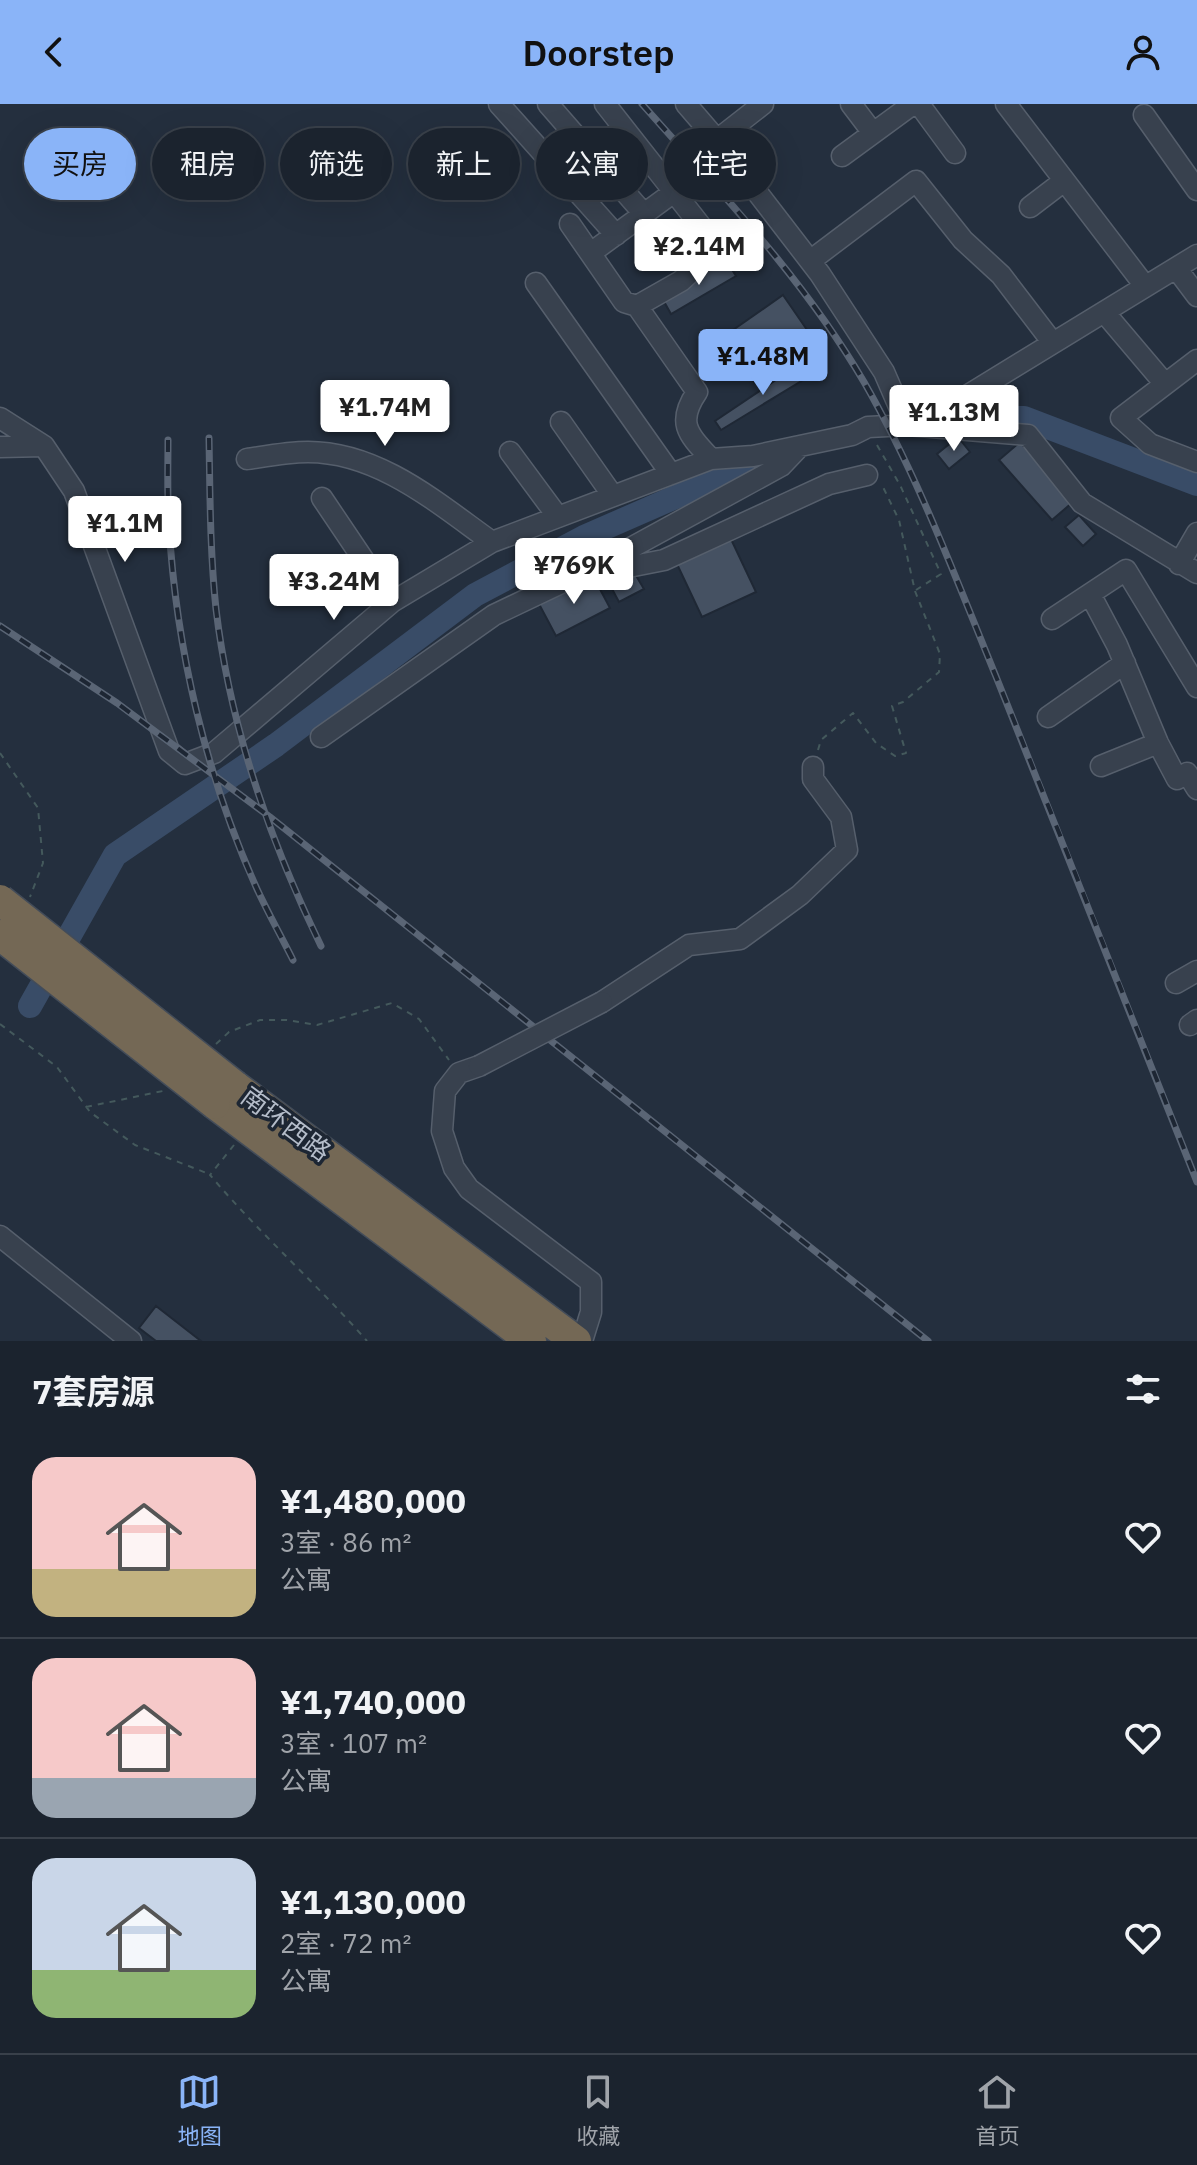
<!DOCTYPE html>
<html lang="zh">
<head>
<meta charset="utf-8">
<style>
	:root { --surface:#1b232e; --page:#242b36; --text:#f1f3f6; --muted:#a0a4aa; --line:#39404a; --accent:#8ab4f8 }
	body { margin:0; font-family:"IBM Plex Sans","Noto Sans SC",sans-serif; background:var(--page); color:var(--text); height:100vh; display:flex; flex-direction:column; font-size:30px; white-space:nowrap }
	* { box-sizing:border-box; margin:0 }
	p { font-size:26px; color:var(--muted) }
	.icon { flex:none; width:44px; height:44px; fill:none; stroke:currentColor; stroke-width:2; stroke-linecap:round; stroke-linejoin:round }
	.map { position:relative; height:1237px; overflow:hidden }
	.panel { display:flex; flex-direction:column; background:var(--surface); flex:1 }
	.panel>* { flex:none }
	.hud { position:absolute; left:24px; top:24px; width:1150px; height:72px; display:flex; gap:16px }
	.price { position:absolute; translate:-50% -68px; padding:0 18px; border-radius:8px; background:#fff; color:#222; font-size:26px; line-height:52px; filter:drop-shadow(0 2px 4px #0008) }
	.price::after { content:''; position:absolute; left:50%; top:48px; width:24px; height:18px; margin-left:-12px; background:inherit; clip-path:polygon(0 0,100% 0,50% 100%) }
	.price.active { background:var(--accent); color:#111 }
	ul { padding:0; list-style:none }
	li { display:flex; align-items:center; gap:24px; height:200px; padding:0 32px }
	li+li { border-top:2px solid var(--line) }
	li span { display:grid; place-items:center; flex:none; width:224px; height:160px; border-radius:24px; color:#555 }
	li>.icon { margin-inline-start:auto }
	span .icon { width:96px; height:96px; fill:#fffc; stroke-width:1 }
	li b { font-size:34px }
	h2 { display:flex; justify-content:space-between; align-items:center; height:96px; padding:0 32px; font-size:34px }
	.tag { padding:0 28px; border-radius:36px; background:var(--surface); box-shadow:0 8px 32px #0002,0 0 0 2px var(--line); font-size:28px; line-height:72px }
	.tag.active { background:var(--accent); color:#111 }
	header { display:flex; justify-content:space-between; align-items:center; height:104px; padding:0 32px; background:var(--accent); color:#111; font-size:36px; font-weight:600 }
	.menu { display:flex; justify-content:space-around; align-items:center; height:112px; border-top:2px solid var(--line); background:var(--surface); font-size:22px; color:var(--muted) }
	.menu a { display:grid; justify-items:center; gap:4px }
	.menu .active { color:var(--accent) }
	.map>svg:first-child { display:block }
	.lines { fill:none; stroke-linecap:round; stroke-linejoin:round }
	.river { stroke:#394c67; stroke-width:24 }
	.building { fill:#455162; stroke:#1f2835; stroke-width:2 }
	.minor-casing { stroke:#565f6c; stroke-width:23 }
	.highway-casing { stroke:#434c59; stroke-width:33 }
	.path { stroke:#44595c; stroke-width:2; stroke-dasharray:6 6; stroke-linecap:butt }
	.minor { stroke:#38414e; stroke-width:20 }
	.highway { stroke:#746855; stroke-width:30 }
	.rail-casing { stroke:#5a6575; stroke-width:7 }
	.rail { stroke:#1d2633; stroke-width:4; stroke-dasharray:12; stroke-linecap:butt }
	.minor-bridge-casing { stroke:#565f6c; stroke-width:23; stroke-linecap:butt }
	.highway-bridge-casing { stroke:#434c59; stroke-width:33; stroke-linecap:butt }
	.minor-bridge { stroke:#38414e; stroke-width:20 }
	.highway-bridge { stroke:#746855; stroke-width:30 }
	.labels { text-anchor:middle; stroke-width:7; stroke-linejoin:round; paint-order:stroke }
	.street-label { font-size:26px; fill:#b4bcc9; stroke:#1d2633 }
</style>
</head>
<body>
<header><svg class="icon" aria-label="back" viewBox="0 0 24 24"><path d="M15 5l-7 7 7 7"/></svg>Doorstep<svg class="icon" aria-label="person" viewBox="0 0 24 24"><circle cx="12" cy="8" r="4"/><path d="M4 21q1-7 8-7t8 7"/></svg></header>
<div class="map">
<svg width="1197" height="1237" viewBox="0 0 1197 1237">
	<rect width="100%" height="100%" fill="#242f3e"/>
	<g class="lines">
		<path class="river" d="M946,314H1024L1197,380
			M30,902L115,751L276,641L475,491L584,433L719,374L780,360"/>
	</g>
	<path class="building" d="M726,156L736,172L671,210L662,194Z
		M783,191L814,236L754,278L723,233Z
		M798,261L808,273L721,326L715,317Z
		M958,333L970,348L949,365L937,350Z
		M1020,338L1073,398L1052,416L999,356Z
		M1079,411L1096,430L1083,442L1065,423Z
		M730,433L756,488L702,513L676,458Z
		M635,470L644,485L619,498L611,483Z
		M593,472L610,504L556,532L539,500Z
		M156,1202L201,1237H156L139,1224Z"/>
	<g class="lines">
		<g class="minor-casing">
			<path id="minor" d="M499,0L616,131
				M548,0L644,110
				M605,0L715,140V146L681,177L637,202L697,288C676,319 688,330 711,355
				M686,0L717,36L820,170L884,268L907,321L1028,331L1082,399L1197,469
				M851,0L873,29
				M919,0L955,49
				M1006,0L1145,182
				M1144,11L1197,86
				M717,36L763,0
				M842,52L913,0
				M1030,103L1064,77
				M570,120L624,198L637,202
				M592,148L674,88
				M810,157L916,77L963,136L1001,171L1053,239
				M1176,164L1197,192
				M536,179L671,370
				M1104,208L1165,280
				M1197,256L1121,314L1150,340L1197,358
				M0,314L44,342L74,387L169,647L185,660L214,649L392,498L492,438L711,355L753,352L852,331L868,323L907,321L965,293L1197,151
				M561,318L613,392
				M0,343L44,342
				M510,348L558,413
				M247,355C267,352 288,348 308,348C379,348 437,399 492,438
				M322,394L392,498
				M605,458L613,466L664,456L829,380L867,371
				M1179,460L1197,429
				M1090,490L1117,541L1158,639L1177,675L1187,669L1197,685
				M1052,515L1126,466L1197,583
				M1048,613L1125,559
				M321,633L494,511L605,458L781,362L800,342
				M1101,662L1158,639
				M1176,879L1197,867
				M602,898L689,841L740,835L800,791L847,746L841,713L813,675V663
				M1190,921L1197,916
				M479,962L459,969L445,987L442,1027L454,1064L469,1085L591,1178V1208L582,1237
				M0,1132L131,1237"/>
		</g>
		<g class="highway-casing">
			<path id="highway" d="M235,982L576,1237
				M215,1000L531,1237"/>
		</g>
		<path class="path" d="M877,341L900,381L941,470L916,486
			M818,646L821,636L853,609L876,639L895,652L906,649L892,602L903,598L939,568L940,550L915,487L899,416L882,381
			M0,649L38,704L43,759L30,793
			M0,920L57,963L90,1008L135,1041L209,1070
			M216,940L229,928L260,916H287L317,921L392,899L419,915L449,956
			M86,1003L163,987
			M234,1041L210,1071C259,1129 317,1180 367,1237"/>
		<use href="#minor" class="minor"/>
		<use href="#highway" class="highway"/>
		<g class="rail-casing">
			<path id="rail" d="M642,0C721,89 804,175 864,278C918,372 956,475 997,575C1065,742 1131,910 1197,1078
				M209,334C210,391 210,449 216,505C230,623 270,737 321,842
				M168,336C168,364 167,393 169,421C176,545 206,672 257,785C268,809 281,832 293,856
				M0,522L117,599L270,713L928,1237"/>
		</g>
		<use href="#rail" class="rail"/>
		<g class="minor-bridge-casing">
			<path id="minor-bridge" d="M479,962L602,898"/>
		</g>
		<g class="highway-bridge-casing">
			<path id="highway-bridge" d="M0,796L235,982
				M0,831L215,1000"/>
		</g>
		<use href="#minor-bridge" class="minor-bridge"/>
		<use href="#highway-bridge" class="highway-bridge"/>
	</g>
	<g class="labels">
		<g class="street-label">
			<text transform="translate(286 1020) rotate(37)" y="9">南环西路</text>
		</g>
	</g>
</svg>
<b class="price" style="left:699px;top:183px">¥2.14M</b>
<b class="price active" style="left:763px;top:293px">¥1.48M</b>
<b class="price" style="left:385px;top:344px">¥1.74M</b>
<b class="price" style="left:954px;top:349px">¥1.13M</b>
<b class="price" style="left:125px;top:460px">¥1.1M</b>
<b class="price" style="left:574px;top:502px">¥769K</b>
<b class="price" style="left:334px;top:518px">¥3.24M</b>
<div class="hud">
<a class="tag active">买房</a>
<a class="tag">租房</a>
<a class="tag">筛选</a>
<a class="tag">新上</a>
<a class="tag">公寓</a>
<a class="tag">住宅</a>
</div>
</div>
<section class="panel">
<h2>7套房源<svg class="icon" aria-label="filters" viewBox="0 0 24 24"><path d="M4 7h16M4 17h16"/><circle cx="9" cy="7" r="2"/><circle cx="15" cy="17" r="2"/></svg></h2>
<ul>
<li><span style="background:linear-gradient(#f6c9c9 70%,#c2b280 0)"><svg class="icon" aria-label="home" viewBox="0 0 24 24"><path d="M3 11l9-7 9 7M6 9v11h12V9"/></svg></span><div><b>¥1,480,000</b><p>3室 · 86 m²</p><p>公寓</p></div><svg class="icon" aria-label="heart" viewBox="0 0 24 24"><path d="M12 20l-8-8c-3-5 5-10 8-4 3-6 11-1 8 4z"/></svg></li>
<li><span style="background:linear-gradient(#f6c9c9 75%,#9aa5b1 0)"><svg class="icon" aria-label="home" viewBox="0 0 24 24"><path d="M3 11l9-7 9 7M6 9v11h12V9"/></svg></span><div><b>¥1,740,000</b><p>3室 · 107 m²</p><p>公寓</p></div><svg class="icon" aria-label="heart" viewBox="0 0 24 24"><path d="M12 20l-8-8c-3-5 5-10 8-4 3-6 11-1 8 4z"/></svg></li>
<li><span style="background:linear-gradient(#c9d6e8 70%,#8fb573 0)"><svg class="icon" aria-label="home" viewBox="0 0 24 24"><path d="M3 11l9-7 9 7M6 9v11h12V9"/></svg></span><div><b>¥1,130,000</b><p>2室 · 72 m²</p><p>公寓</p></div><svg class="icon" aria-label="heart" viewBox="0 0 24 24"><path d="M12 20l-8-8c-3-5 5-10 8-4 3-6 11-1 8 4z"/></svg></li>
</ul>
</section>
<nav class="menu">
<a class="active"><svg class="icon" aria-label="map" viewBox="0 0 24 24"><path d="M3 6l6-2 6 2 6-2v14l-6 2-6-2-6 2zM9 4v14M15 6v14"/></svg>地图</a>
<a><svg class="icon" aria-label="saved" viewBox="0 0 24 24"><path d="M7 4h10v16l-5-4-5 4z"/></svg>收藏</a>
<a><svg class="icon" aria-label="home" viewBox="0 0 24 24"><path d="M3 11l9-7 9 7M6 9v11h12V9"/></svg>首页</a>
</nav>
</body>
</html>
